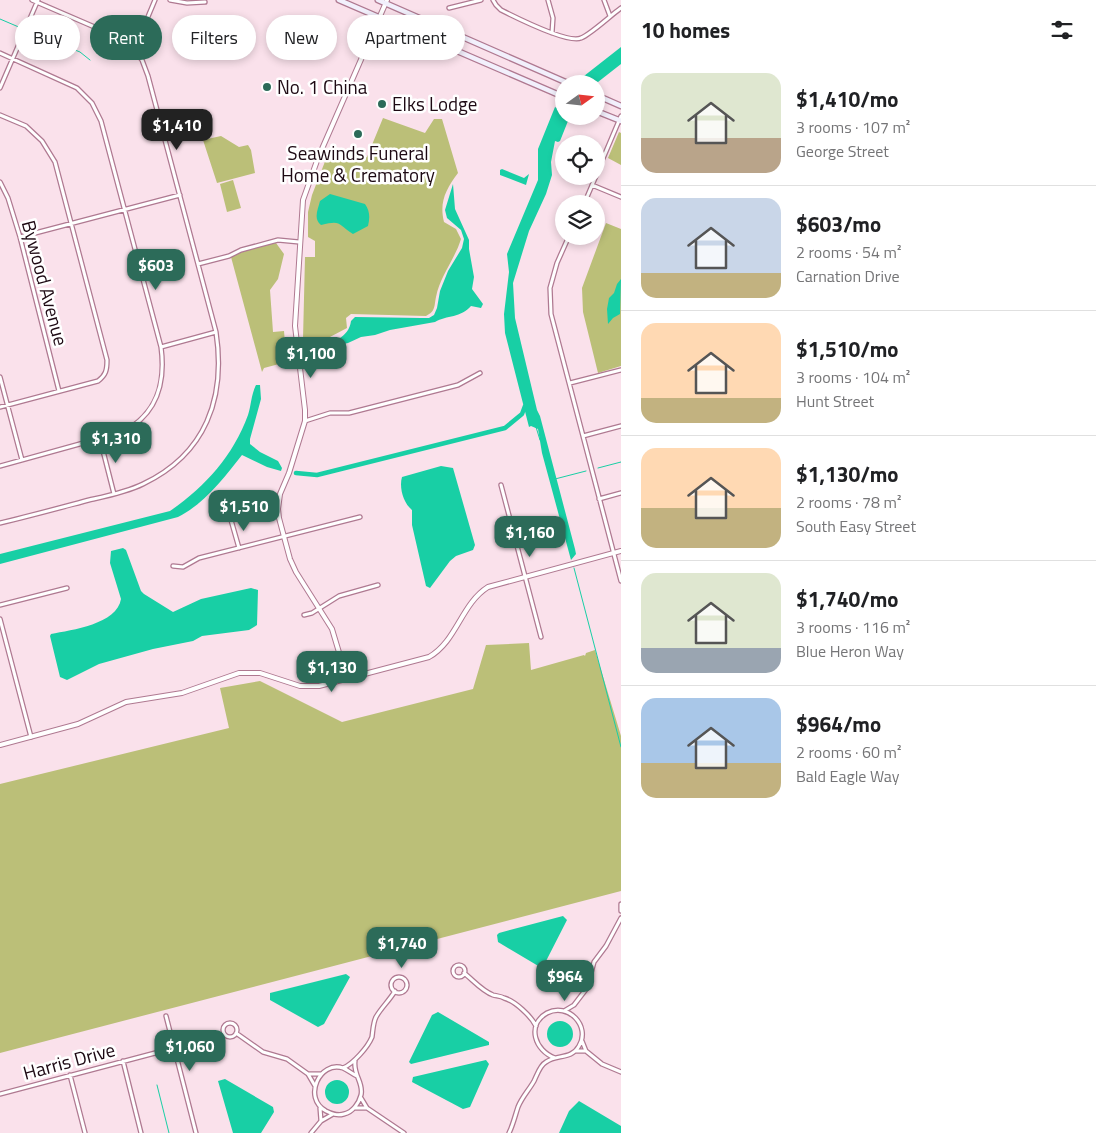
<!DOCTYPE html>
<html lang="en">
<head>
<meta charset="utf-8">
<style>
	:root { --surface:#fff; --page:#f6f6f6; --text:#202124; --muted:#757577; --line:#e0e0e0; --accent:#2c6b59 }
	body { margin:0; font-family:"Titillium Web",sans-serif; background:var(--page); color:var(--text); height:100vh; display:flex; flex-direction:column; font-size:19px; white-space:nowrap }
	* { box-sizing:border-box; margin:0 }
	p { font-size:16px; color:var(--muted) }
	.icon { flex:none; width:28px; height:28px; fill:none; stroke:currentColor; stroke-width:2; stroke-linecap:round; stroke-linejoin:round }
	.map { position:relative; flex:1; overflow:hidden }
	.details { display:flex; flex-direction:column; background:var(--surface); width:475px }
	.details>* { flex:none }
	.top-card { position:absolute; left:15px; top:15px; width:475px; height:45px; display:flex; gap:10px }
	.needle { width:32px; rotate:75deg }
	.controls { position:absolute; left:555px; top:75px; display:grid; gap:10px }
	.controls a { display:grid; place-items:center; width:50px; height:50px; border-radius:50%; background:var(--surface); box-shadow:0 2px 8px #0003; font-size:25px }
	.price { position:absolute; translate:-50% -42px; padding:0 11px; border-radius:10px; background:var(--accent); color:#fff; font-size:16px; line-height:32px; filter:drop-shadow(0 1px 2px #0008) }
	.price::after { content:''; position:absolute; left:50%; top:30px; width:15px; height:11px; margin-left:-8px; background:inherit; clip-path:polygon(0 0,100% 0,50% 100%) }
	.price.selected { background:#222; color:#fff }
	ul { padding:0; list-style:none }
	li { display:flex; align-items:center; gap:15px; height:125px; padding:0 20px }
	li+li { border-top:1px solid var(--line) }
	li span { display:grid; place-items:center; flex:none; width:140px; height:100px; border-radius:15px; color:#555 }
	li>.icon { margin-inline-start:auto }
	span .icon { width:60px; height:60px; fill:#fffc; stroke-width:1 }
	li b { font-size:21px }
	h2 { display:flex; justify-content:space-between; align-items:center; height:60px; padding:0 20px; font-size:21px }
	.tag { padding:0 18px; border-radius:22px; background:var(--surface); box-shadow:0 2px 8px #0003; font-size:18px; line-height:45px }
	.tag.selected { background:var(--accent); color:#fff }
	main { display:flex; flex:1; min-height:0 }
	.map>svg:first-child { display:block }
	.green { fill:#bbbf78 }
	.water { fill:#18cfa5 }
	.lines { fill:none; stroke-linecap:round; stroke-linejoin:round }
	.stream { stroke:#18cfa5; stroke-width:1 }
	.canal { stroke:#18cfa5; stroke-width:4.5 }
	.minor-casing { stroke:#af7991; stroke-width:5.5 }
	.tertiary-casing { stroke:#af7991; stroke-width:6 }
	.secondary-casing { stroke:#af7991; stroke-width:7 }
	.minor { stroke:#fff; stroke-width:3 }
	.tertiary { stroke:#fff; stroke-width:4 }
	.secondary { stroke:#f2f0fc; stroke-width:4.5 }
	.poi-dot { fill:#2c6b59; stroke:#fff; stroke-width:2 }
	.labels { text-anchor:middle; stroke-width:5; stroke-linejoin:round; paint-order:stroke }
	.poi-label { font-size:19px; fill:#1d0913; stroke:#fff; text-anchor:start }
	.street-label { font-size:19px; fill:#1d0913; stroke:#fff }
</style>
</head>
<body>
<main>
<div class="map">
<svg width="621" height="1133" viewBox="0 0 621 1133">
	<rect width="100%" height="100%" fill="#fae1eb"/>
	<path class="green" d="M383,118L425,133L434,119H442L458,173C446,189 439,202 444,222L456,229L461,239C455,259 440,276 436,297C434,306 436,311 426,316L351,314L346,318L347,328L309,348L303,339L305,257H315V241L308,237V212L312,195L331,146L360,157H367Z
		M619,132L621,133V165L608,158Z
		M221,136L239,147L248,145L251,150L255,173L217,183L203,140Z
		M233,180L241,208L227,212L220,184Z
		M606,223L621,229V366L598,373L583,312L582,288Z
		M276,243L284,254L278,279L270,290L273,332L284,331C285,341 286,355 279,364L264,368L262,372L231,257L246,250Z
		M529,643L531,670L584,655L585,656L586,653L595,650L621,736V891L0,1053V784L229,728L220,688L260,681L342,722L473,689L486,645Z"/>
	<path class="water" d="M621,47V64L598,82L584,76Z
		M555,107L564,112V116H570L560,141L558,142L555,141L551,162L552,175L546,194L529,231L513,283L515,318L537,410L540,416L575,549L576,554L571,560L542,453L538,429L531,426L529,427L505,333L504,314L509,272L507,254L538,180V149Z
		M502,169L524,178L529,174L526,185L500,175V170Z
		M453,184L455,209L469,240V249L474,277L472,289L483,304L481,308L471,306C461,318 447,315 435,322L390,330L375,335L361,337L348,343L316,349C331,343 349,338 351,321L355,317L421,318H429L434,315L437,308L440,291L448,271L462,248L464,239L461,230L447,218L445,210Z
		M330,194L365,204C370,211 370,218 368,226L353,234C337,224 342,220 321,225C313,219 318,209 320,201Z
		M621,279L620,314L613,318L608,324L607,309L609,298L614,293L617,284Z
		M256,385H260L261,399L250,439V444L260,452L278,461L282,468L281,471L267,467L242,455C224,478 204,504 178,517L0,564V554L170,511C205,487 233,456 248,415C251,406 251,395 256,385Z
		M441,466L453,468L475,545L473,550L456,556L450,561L430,588L426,586L412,525V510C403,503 399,487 402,477Z
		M123,548L126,550L141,591L144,594L173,612L201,599L251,588L258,590L257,625L249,630L202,636L193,641L153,649L99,664L67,680L60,677L50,636L51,634C72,630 117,624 121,599L110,563L111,551Z
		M563,916L567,920L544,965L540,967L498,942L497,935L499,933Z
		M346,974L350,977L324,1024L318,1027L270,1000V993Z
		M438,1012L489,1042V1045L411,1064L409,1062L432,1015Z
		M547 1034a13 13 0 1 1 26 0a13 13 0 1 1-26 0Z
		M486,1060L489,1064L470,1107L463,1109L412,1082L413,1077Z
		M225,1079L273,1107L274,1112L261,1133H233L218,1081Z
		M325 1092a12 12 0 1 1 24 0a12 12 0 1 1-24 0Z
		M579,1101L621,1126V1133H559L569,1111Z"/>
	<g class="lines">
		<path class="stream" d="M0,19L21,28
			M30,32L80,52L90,60
			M536,427L540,440
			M598,468L621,462
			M555,479L586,471
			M574,568L621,747
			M157,1085L169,1133"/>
		<path class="canal" d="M558,115L564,105
			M296,473L317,475L505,428L522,414L525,406"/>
		<g class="minor-casing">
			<path id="minor" d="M170,0L187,3L205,2
				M493,0L496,5L501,10C515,17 568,44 581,38C591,34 611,15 621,8
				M548,0L553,18L552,33
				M604,0L610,16
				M449,8L481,0
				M134,50L155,0
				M0,53L77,88L92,103L101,121L161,347C166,384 157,414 123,432L0,466
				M0,88L38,0
				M0,115L26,126L42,141L55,162L107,360C107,370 106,375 98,381L0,407
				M596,175L621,116
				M0,182L8,198L20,237L59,391
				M592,185L621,197
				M584,204L596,176
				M569,236L557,263L550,288L551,314L621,581
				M20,237L180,195
				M198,264L229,256L241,250L278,240L299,242
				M161,347L216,332
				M0,377L22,460
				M570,383L621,370
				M305,421L330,413H349L458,385L480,373
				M583,436L621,426
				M100,439L114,494
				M501,485L541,637
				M599,499L621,493
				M231,520L239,548
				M0,523C30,516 59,508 89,500C107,496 127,492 143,484C206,454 226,398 216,332L148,76L142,60L134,50L120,38L32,0
				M173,566L183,567L199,558L360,517
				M0,605L67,588
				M304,615L312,613L339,596L378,585
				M0,619L31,737
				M621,904V911
				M453 971a6 6 0 1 1 12 0a6 6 0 1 1-12 0Z
				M464,973C473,980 482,991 493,995C496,996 501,996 504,998C515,1001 531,1016 536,1026
				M391 985a8 8 0 1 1 16 0a8 8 0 1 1-16 0Z
				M564,1011L574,1005L587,988L594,962L606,946L621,918
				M166,1016L196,1133
				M223 1030a7 7 0 1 1 14 0a7 7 0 1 1-14 0Z
				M236,1033L263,1052L287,1059L308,1074H321
				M582,1041L586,1051
				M576,1051H586L602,1064L621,1072
				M123,1061L141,1133
				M355,1061C353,1075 364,1083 361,1095C359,1103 353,1112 344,1114C337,1116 332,1114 326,1111C302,1098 320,1060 343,1068C348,1070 352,1074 357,1076
				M343,1068C353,1064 368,1047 372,1037C373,1030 373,1023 376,1017C381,1008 389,1001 395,991
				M308,1074L315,1086
				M70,1075L85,1133
				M0,1094L174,1048
				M361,1098L367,1108L404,1133
				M320,1108L321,1121
				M355,1108H367
				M311,1133L321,1121L333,1114
				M509,1133C513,1125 515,1116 518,1107C522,1097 529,1090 534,1081C537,1075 540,1065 546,1062C557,1054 571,1060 579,1046C591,1026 568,1002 547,1013C526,1025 535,1051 555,1058"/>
		</g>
		<g class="tertiary-casing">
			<path id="tertiary" d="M347,679L332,629L296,572L290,559L279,518L278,509L280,494L289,473L305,421V410L295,326L303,200L318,158L387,0
				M0,745L78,724L126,702L182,693L239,673H260L300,686H319L429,657C457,641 461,604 488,587L621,551"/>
		</g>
		<g class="secondary-casing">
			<path id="secondary" d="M339,0L564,97
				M378,0L570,84
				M596,95L621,106
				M596,111L621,121"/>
		</g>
		<use href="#minor" class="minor"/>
		<use href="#tertiary" class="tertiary"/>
		<use href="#secondary" class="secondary"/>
	</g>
	<g class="poi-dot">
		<circle cx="267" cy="87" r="5"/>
		<circle cx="382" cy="104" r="5"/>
		<circle cx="358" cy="134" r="5"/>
	</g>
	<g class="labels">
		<g class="poi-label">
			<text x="277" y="94">No. 1 China</text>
			<text x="392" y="111">Elks Lodge</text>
			<text x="358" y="160" text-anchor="middle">Seawinds Funeral<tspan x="358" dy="22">Home &amp; Crematory</tspan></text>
		</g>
		<g class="street-label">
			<text transform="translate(45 283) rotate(75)" y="7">Bywood Avenue</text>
			<text transform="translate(69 1061) rotate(-15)" y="7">Harris Drive</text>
		</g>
	</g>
</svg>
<div class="controls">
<a><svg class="needle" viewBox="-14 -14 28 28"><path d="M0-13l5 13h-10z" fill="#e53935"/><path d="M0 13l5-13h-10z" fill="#757577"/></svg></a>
<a><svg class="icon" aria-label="locate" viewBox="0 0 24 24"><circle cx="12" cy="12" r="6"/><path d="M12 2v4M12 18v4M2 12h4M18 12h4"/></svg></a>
<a><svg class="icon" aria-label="layers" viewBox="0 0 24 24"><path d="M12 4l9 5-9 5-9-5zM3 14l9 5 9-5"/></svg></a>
</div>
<b class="price selected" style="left:177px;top:151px">$1,410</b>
<b class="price" style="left:156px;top:291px">$603</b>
<b class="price" style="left:311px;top:379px">$1,100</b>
<b class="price" style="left:116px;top:464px">$1,310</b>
<b class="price" style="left:244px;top:532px">$1,510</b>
<b class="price" style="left:530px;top:558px">$1,160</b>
<b class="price" style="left:332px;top:693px">$1,130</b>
<b class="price" style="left:402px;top:969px">$1,740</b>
<b class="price" style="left:565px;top:1002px">$964</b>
<b class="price" style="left:190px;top:1072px">$1,060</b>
<div class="top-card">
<a class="tag">Buy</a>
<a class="tag selected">Rent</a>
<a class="tag">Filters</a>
<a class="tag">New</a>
<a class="tag">Apartment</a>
</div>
</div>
<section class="details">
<h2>10 homes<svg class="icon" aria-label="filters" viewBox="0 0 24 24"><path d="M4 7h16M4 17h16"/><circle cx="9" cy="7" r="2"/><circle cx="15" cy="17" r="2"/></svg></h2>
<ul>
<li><span style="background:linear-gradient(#dfe7d0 65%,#b9a48a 0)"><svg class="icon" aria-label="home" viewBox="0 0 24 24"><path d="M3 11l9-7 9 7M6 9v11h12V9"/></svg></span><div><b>$1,410/mo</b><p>3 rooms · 107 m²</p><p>George Street</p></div></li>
<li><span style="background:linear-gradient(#c9d6e8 75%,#c2b280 0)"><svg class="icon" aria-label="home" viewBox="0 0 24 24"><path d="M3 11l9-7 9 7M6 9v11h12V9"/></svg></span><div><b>$603/mo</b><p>2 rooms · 54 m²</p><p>Carnation Drive</p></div></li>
<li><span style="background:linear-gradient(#ffd9b3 75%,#c2b280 0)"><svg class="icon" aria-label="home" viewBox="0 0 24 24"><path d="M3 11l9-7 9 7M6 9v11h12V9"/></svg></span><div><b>$1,510/mo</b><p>3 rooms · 104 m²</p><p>Hunt Street</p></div></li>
<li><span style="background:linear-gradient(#ffd9b3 60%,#c2b280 0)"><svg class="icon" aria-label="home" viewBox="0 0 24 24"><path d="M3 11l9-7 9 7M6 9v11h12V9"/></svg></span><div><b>$1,130/mo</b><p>2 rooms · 78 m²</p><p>South Easy Street</p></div></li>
<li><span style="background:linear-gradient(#dfe7d0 75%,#9aa5b1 0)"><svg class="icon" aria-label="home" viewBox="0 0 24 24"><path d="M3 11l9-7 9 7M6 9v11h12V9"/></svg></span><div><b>$1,740/mo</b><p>3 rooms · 116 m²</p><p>Blue Heron Way</p></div></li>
<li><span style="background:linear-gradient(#a9c7e8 65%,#c2b280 0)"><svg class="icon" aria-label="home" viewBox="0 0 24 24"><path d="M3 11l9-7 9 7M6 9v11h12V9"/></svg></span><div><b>$964/mo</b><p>2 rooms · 60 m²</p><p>Bald Eagle Way</p></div></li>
</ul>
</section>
</main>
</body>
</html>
